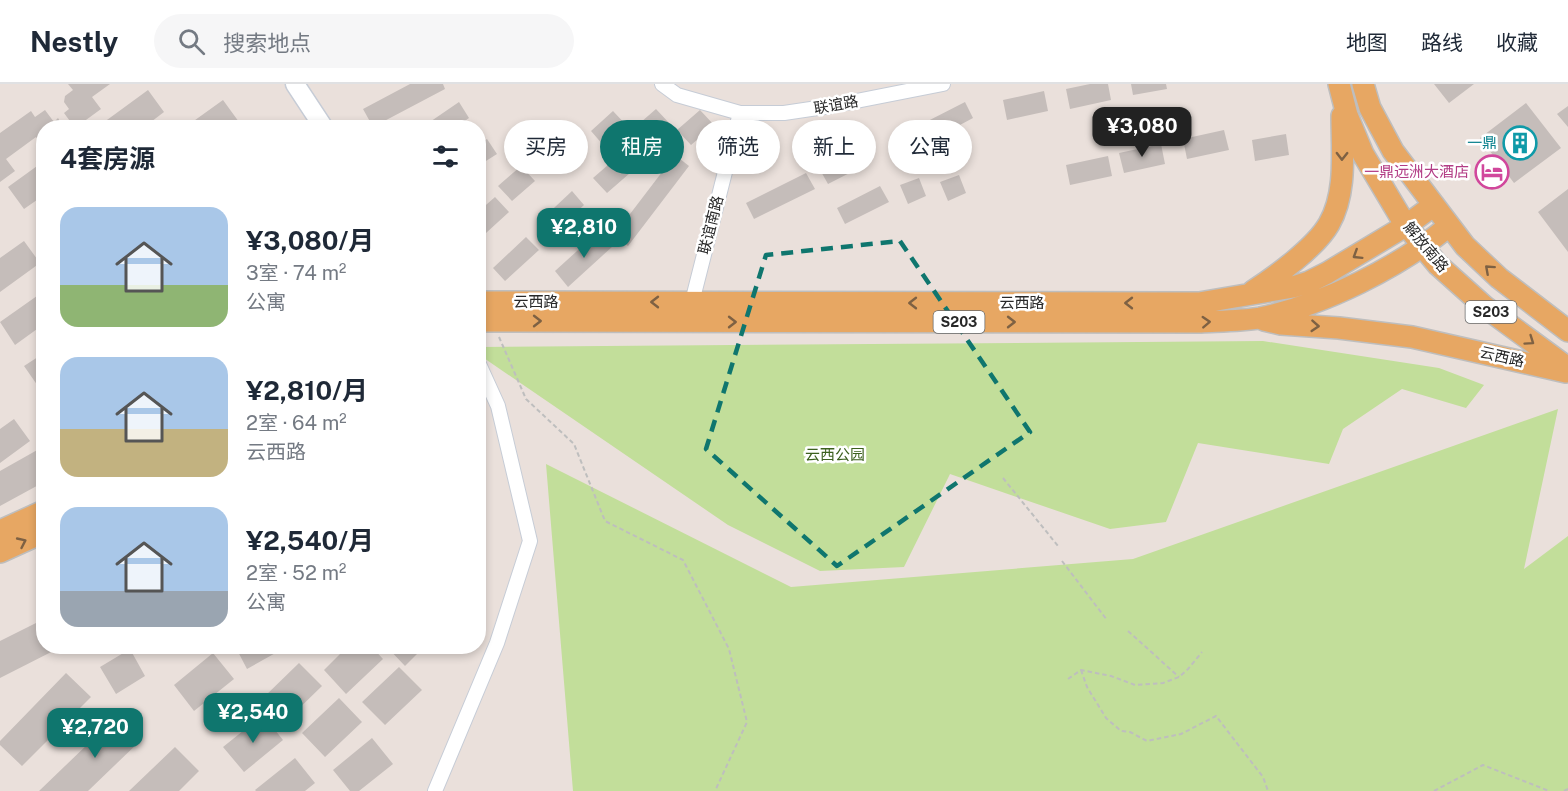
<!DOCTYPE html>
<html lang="zh">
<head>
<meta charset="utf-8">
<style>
	:root { --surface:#fff; --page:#f6f6f7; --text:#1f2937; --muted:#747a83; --line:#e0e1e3; --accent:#0f766e }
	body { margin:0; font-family:"Public Sans","Noto Sans SC",sans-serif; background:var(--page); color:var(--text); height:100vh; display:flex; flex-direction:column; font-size:22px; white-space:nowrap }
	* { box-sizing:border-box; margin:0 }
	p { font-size:20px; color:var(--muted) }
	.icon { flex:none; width:33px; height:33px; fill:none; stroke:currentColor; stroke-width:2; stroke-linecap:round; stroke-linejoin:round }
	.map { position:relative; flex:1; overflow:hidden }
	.side { position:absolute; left:36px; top:36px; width:450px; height:534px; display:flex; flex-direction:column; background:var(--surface); border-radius:24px; box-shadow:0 3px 9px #0003 }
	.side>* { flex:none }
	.banner { position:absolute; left:504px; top:36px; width:570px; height:54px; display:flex; gap:12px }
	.price { position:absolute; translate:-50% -51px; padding:0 14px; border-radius:12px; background:var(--accent); color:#fff; font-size:20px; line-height:39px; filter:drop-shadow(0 2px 3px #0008) }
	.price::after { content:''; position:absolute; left:50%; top:36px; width:18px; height:14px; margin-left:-9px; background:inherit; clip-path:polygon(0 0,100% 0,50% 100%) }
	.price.selected { background:#222; color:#fff }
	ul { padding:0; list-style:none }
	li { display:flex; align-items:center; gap:18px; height:150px; padding:0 24px }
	li span { display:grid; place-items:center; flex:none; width:168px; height:120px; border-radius:18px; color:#555 }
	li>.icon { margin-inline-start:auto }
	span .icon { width:72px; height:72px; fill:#fffc; stroke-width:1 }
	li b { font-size:26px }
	h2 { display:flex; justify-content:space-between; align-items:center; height:72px; padding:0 24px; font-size:26px }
	.pill { padding:0 21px; border-radius:27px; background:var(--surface); box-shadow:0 3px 9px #0003; font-size:21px; line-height:54px }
	.pill.selected { background:var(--accent); color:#fff }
	header { display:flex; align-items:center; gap:36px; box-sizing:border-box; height:84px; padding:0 30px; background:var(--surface); border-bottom:2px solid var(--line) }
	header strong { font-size:28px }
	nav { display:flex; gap:33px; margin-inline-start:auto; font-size:21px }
	.search { width:420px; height:54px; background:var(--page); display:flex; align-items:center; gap:15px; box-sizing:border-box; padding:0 21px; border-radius:33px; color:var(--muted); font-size:22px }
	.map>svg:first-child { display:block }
	.green { fill:#c2de9a }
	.building { fill:#c5bdba }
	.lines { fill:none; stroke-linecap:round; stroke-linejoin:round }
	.minor-casing { stroke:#c6ccd6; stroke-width:16 }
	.secondary-casing { stroke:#c6ccd6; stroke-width:21 }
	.primary-casing { stroke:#bebebe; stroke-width:24 }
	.path { stroke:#bebebe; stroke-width:2; stroke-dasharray:4.5 3; stroke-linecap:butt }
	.minor { stroke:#fff; stroke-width:14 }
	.secondary { stroke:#fff; stroke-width:18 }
	.primary { stroke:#e7a763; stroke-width:21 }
	.oneway { stroke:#7e6143 }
	.marked { fill:none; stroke:#0f766e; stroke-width:4.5; stroke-dasharray:12 8; stroke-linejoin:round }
	.labels { text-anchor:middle; stroke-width:5; stroke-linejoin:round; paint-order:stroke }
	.shield { fill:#fff; stroke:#686868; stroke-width:1.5 }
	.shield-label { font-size:14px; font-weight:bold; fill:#282828 }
	.street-label { font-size:15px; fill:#282828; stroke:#fff }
	.culture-label { font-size:15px; fill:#0d838f; stroke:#fff; text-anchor:end }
	.hotel-label { font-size:15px; fill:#b23c85; stroke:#fff; text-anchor:end }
	.park-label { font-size:15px; fill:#3c601e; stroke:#fff }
</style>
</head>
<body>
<header>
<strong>Nestly</strong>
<div class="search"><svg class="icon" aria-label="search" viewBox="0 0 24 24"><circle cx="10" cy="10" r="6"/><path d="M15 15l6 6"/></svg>搜索地点</div>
<nav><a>地图</a><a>路线</a><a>收藏</a></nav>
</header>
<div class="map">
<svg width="1568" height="707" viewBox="0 0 1568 707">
	<rect width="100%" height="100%" fill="#eae0db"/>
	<path class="green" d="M1263,257L1439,284L1484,301L1466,324L1402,305L1343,345L1329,380L1198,359L1166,438L1110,445L950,390L904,483L820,487L728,441L478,270L479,263Z
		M1558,325L1524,485L1568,452V707H573L546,380L791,503L1133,475Z"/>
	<path class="building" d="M68,0H110L92,13L101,25L75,44L64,29L69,25L64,18L65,12L73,6Z
		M410,0H443L445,5L373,43L363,25Z
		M1090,0H1108L1111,16L1070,25L1066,5Z
		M1131,0H1166L1167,5L1133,11Z
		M1434,0H1474L1449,19Z
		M148,6L164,28L143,44H96Z
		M1044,7L1048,27L1007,36L1003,16Z
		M223,16L239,38L231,44H184Z
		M459,18L469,34L455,44H421Z
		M965,18L973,34L930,57L922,40Z
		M1526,19L1561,64L1514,99L1480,54Z
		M1568,22V43L1557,30Z
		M656,25L670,40L647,60L633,45Z
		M45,26L54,38L58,34L64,44H44V63L36,53L6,75L15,87L0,98V49L31,27L35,33Z
		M700,26L714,41L691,61L677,46Z
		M613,27L627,42L604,62L591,47Z
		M566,40L579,54L545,85L532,72Z
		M911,44L918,62L900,70L892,51Z
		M1224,46L1229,66L1187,75L1183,55Z
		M1286,50L1289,71L1255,77L1252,56Z
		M487,55L497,70L478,82V60Z
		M1161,60L1165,80L1124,89L1119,69Z
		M863,62L871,78L828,100L819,84Z
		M675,71L689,82L628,162L614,151Z
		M1108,72L1112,92L1070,101L1066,81Z
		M616,74L630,89L607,109L593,94Z
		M44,77V111L24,125L8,103Z
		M521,82L535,97L512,117L498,102Z
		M806,89L815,105L754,135L746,119Z
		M959,91L966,109L948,117L940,98Z
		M919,94L926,112L908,120L900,101Z
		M880,102L889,118L845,140L837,124Z
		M1568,105V168L1538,128Z
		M572,107L584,121L551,152L538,139Z
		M495,113L509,128L486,149L478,140V128Z
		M599,147L613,162L568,203L555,187Z
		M526,153L539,166L505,197L493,184Z
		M24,157L40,179L0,208V174Z
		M44,207V240L15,261L0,238Z
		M44,269V303L40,305L24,282Z
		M14,335L30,357L0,379V345Z
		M39,365L44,373V398L0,422V387Z
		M44,535V562H63L0,594V557Z
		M155,562H168L158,568Z
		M235,562H288L247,585Z
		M348,562H371L383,575L346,610L324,586Z
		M386,562H425L405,582Z
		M130,565L145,592L116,610L100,583Z
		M213,569L234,595L194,627L174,601Z
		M299,579L322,602L286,637L263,614Z
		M399,583L422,606L385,641L362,618Z
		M66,589L91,613L22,682L0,661V657Z
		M339,614L362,638L325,673L302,649Z
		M263,631L283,656L244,688L223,663Z
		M117,632L141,656L88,707H39Z
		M372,654L393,680L359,707H350L333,686Z
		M175,663L199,687L179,707H129Z
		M295,674L315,699L305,707H256L255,706Z"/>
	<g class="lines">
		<g class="minor-casing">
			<path id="minor" d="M662,0L677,11L740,29H784L831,22L943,0
				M692,218L740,29
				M435,707L497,559L530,457L498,322L478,278"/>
		</g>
		<g class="secondary-casing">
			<path id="secondary" d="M295,0L324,44"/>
		</g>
		<g class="primary-casing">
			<path id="primary" d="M1339,0L1347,31L1363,70L1400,132L1423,163L1438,181L1485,223L1568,284
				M1363,0L1370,24L1393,67L1465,162L1499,194L1568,247
				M1253,207C1275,193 1316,163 1329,140C1347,109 1342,67 1342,32
				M478,218L1199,219L1293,203L1309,198L1327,189L1407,141L1434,121
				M1264,236L1281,240L1339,244L1412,253L1566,288
				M478,237L1201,238C1220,237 1241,237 1260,234C1324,221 1399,183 1449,142
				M0,447L44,427
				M0,468L44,448"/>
		</g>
		<path class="path" d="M499,253L526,315L574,360L605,437L683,476L729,565L747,638L715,707
			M1003,394L1058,462
			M1062,477L1107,536
			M1128,547L1179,593
			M1081,586L1087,603L1106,634L1121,647L1130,648L1147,657L1181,650L1216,632L1263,693L1268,707
			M1068,595L1081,586L1111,592L1135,601L1163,599L1179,593L1188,585L1202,568
			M1434,707L1483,681L1549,707
			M1564,707L1568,705"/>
		<use href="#minor" class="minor"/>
		<use href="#secondary" class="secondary"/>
		<use href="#primary" class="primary"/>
	</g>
	<defs><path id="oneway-chevron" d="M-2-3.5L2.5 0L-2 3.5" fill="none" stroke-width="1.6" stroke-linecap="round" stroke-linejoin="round" transform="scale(1.5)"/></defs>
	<g class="oneway">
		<use href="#oneway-chevron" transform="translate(1342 72) rotate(91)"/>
		<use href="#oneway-chevron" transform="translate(1357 171) rotate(148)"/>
		<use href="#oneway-chevron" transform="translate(1489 185) rotate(-138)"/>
		<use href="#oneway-chevron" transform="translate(655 218) rotate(-180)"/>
		<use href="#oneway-chevron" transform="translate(913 219) rotate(-180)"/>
		<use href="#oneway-chevron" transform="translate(1129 219) rotate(-180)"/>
		<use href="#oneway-chevron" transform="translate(537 237)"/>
		<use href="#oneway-chevron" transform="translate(732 238)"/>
		<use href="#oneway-chevron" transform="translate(1011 238)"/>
		<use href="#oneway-chevron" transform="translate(1206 238) rotate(-3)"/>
		<use href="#oneway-chevron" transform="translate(1315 242) rotate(4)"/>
		<use href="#oneway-chevron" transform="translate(1530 257) rotate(35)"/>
		<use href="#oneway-chevron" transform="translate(22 458) rotate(-25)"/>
	</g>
	<path class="marked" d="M900,157L1030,348L837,482L706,365L766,171Z"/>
	<defs>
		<g id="building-ring" transform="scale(1.725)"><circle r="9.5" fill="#fff" stroke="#0f9aa8" stroke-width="1.5"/><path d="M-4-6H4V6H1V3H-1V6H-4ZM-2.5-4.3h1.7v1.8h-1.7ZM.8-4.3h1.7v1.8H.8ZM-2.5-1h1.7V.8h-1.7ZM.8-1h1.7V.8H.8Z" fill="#0f9aa8"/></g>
		<g id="hotel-ring" transform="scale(1.725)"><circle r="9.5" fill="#fff" stroke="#d1479c" stroke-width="1.5"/><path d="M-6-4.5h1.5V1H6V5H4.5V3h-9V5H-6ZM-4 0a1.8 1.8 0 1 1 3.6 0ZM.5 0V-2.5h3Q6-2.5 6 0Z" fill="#d1479c"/></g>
	</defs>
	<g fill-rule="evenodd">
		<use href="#building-ring" x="1520" y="59"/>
		<use href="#hotel-ring" x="1492" y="88"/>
	</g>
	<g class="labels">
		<g class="shield">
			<rect x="1465.5" y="217" width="51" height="22" rx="4.5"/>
			<rect x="933.5" y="227" width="51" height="22" rx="4.5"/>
		</g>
		<g class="shield-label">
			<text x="1491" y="233">S203</text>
			<text x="959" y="243">S203</text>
		</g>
		<g class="street-label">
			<text transform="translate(836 21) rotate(-10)" y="5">联谊路</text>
			<text transform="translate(711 141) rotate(-76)" y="5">联谊南路</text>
			<text transform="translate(1426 163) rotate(50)" y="5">解放南路</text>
			<text x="536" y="223">云西路</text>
			<text x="1022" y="224">云西路</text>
			<text transform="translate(1502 273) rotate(13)" y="5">云西路</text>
		</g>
		<g class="culture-label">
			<text x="1497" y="64">一鼎</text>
		</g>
		<g class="hotel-label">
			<text x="1469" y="93">一鼎远洲大酒店</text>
		</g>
		<g class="park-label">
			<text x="835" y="376">云西公园</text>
		</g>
	</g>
</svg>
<b class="price selected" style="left:1142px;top:74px">¥3,080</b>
<b class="price" style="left:584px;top:175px">¥2,810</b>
<b class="price" style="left:253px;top:660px">¥2,540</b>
<b class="price" style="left:95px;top:675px">¥2,720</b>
<div class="banner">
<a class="pill">买房</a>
<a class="pill selected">租房</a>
<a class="pill">筛选</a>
<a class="pill">新上</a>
<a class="pill">公寓</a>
</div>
<section class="side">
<h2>4套房源<svg class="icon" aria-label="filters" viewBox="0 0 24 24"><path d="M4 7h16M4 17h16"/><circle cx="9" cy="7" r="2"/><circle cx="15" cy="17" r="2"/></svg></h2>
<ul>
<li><span style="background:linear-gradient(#a9c7e8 65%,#8fb573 0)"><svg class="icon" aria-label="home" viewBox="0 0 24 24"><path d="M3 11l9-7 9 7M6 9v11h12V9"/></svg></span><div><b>¥3,080/月</b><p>3室 · 74 m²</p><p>公寓</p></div></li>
<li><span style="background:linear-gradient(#a9c7e8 60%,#c2b280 0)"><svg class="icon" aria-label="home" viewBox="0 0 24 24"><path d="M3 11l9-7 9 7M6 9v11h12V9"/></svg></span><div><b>¥2,810/月</b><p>2室 · 64 m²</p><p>云西路</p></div></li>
<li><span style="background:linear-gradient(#a9c7e8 70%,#9aa5b1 0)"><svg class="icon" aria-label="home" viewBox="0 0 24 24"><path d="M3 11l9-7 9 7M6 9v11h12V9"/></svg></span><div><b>¥2,540/月</b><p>2室 · 52 m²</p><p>公寓</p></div></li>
</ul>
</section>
</div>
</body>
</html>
